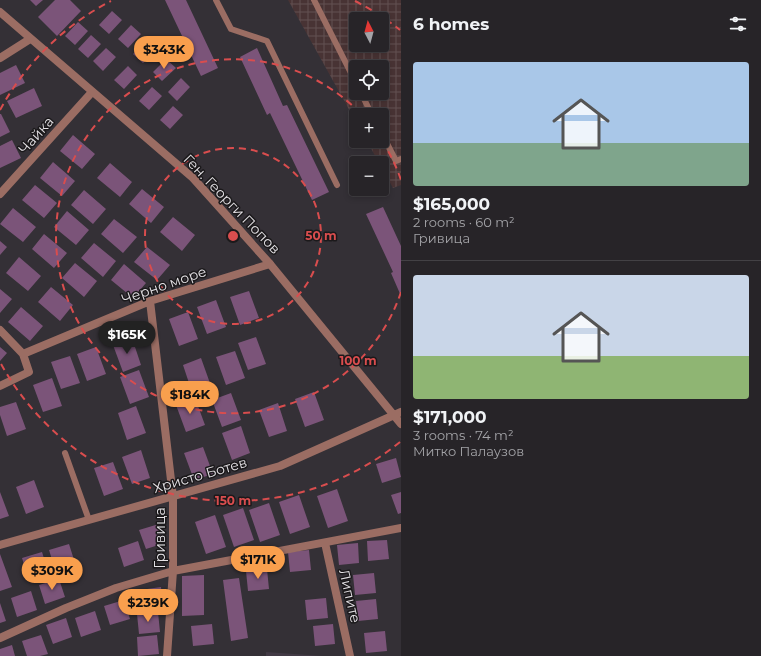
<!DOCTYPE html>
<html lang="en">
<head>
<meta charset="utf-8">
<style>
	:root { --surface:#272428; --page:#333034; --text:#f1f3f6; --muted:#a4a4a8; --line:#434145; --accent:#f99f4d }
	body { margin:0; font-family:Montserrat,sans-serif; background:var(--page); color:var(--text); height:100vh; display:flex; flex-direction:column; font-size:15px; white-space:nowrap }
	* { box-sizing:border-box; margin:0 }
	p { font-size:13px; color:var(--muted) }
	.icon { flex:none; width:22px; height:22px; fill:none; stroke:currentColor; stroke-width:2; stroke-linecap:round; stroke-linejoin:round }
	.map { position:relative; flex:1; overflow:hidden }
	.sheet { display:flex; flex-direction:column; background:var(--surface); width:360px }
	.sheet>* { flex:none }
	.needle { width:26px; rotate:354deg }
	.fabs { position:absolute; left:349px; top:12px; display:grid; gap:8px }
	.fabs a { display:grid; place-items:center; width:40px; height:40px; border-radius:4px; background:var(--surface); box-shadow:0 2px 6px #0003,0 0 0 1px var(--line); font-size:20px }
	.price { position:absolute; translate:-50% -34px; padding:0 9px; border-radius:14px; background:var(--accent); color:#111; font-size:13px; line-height:26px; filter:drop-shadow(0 1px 2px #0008) }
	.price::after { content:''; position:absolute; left:50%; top:24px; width:12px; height:9px; margin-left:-6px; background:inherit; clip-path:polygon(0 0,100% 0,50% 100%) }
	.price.on { background:#222; color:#fff }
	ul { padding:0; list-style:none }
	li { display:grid; align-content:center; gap:8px; height:212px; padding:0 12px }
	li+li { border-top:1px solid var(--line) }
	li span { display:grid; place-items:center; height:124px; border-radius:4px; color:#555 }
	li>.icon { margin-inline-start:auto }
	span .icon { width:72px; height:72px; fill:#fffc; stroke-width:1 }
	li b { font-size:17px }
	h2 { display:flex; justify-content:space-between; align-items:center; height:48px; padding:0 12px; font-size:17px }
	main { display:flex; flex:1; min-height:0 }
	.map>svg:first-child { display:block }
	.industrial { fill:url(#industrial-grid); fill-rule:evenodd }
	.built { fill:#423a45 }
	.building { fill:#7b5479 }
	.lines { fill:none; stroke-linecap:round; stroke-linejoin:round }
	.service { stroke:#9b6d63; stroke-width:6 }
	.minor { stroke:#9b6d63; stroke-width:8 }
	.tertiary { stroke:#9b6d63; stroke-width:8 }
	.ring { fill:none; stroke:#d94d4e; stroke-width:2; stroke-dasharray:7 5 }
	.labels { text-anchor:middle; stroke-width:3; stroke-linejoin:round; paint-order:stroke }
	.street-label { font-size:14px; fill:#e5e2e6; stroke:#1b191b }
	.centre { fill:#d94d4e; stroke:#1b191b; stroke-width:2 }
	.ring-label { font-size:12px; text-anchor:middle; font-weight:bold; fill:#d94d4e; stroke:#1b191b; stroke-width:3; stroke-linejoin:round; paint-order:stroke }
</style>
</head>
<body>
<main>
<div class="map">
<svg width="401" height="656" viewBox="0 0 401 656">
	<defs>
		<pattern id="industrial-grid" width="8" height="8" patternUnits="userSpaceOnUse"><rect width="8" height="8" fill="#483334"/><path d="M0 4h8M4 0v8" fill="none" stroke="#625051"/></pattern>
	</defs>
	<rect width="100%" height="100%" fill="#343036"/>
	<path class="industrial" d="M288,0H401V185L393,188L382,168V163H379L367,141H382V115H356V122ZM356,19H382V45H356ZM356,67H382V93H356Z"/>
	<path class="built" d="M266,652L323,656H266Z"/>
	<path class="building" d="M30,0H43L36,6Z
		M55,0H70L81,11L57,36L38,17Z
		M165,0H186L218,68L201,76Z
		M112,11L122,20L109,34L99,25Z
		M78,22L88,31L75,45L65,36Z
		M131,25L141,34L128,48L118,39Z
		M91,35L101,44L88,58L78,49Z
		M146,41L156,50L143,63L133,54Z
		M106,48L116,57L103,71L93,61Z
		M257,48L283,106L287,105L329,192L312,200L270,113L267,115L240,57Z
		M166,59L176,68L162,81L153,72Z
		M16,65L25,83L0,95V73Z
		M128,66L137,75L124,89L114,80Z
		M181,78L190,87L177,101L168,92Z
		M152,87L162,96L149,110L139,101Z
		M34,88L42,106L16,118L7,101Z
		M173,106L183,115L170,129L160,120Z
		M0,114H1L10,132L0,137Z
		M73,135L95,154L82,169L60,151Z
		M12,140L21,158L0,168V146Z
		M53,162L75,181L62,196L40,178Z
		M110,163L132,182L120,197L97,178Z
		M35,185L57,203L44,218L22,200Z
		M142,189L164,207L151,223L129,204Z
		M84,190L106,209L93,224L71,205Z
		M383,207L401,246V296L391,273L393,272L366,214Z
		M13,208L36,227L23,242L0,224Z
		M67,211L89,230L76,245L54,227Z
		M173,217L195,235L182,251L160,232Z
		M114,219L137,237L123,253L101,234Z
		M44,234L67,253L54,268L32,249Z
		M0,241L7,247L0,255Z
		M94,243L116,261L103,277L81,258Z
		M147,247L170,265L157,280L134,262Z
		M19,257L41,276L28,291L6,273Z
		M75,263L97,281L84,297L62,278Z
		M124,264L146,283L133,298L111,280Z
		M51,287L73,305L60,321L38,302Z
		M0,289L12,299L0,313Z
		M249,291L259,318L240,325L230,297Z
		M216,300L226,327L207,334L197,307Z
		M21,307L43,326L30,341L8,322Z
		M188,312L198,339L179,346L169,319Z
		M256,337L266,364L248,370L238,343Z
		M132,338L141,365L123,372L113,345Z
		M0,347L7,353L0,361Z
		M96,347L106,374L87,381L77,354Z
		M235,351L245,378L226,385L216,357Z
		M70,356L80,383L61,389L51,362Z
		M201,358L211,386L192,392L183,365Z
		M139,370L149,397L130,404L120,377Z
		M52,378L62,406L43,412L33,385Z
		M314,392L324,420L305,427L295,399Z
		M231,393L241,420L222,427L212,400Z
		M195,398L205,425L186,432L176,405Z
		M16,402L26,429L7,436L0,415V407Z
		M278,403L287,431L269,437L259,410Z
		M136,406L146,433L127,440L118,413Z
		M241,426L250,453L232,460L222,433Z
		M203,447L213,474L194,480L184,453Z
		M141,450L150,478L132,484L122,457Z
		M396,458L401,477L382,483L376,464Z
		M113,462L123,489L104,496L94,468Z
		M34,480L44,507L26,514L16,487Z
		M337,489L348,521L328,528L317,496Z
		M0,492L9,516L0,519Z
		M401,492V513L398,514L391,495Z
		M299,495L310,527L290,534L279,502Z
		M269,503L280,535L260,542L249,510Z
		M243,508L254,540L234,547L223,515Z
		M215,515L226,547L206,554L195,522Z
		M159,524L165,543L146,549L139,530Z
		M387,540L389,559L368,561L367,541Z
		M138,541L144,560L124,567L118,548Z
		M358,543L359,563L339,565L337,545Z
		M69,544L75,563L55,569L49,550Z
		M309,550L311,570L290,572L288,552Z
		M42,552L48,571L28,577L22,558Z
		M0,554L12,587L0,591Z
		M267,569L269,589L248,591L246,571Z
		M374,573L376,593L355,595L353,575Z
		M204,575V615L182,616V576Z
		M239,578L248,638L231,641L223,580Z
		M59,579L65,597L45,604L39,585Z
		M161,587L163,608L142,609L140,590Z
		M31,591L37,610L17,617L11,598Z
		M326,598L328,618L307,620L305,600Z
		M376,599L378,619L358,621L356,601Z
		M124,600L130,619L110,625L104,606Z
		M0,603L6,621L0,623Z
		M95,611L101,630L81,637L75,618Z
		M158,612L160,632L139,634L137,614Z
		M66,618L72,637L53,644L46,625Z
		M212,624L214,644L193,646L191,626Z
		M333,624L335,644L315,646L313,626Z
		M385,631L387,651L366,653L364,633Z
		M41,635L48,654L40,656H27L22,641Z
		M157,635L159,654L138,656L137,637Z
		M12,645L15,656H0V649Z"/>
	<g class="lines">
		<path class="service" d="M216,0L231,29L267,41L337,185
			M314,0L356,83
			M361,93L372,115
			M382,134L396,161L401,159
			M65,453L89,520"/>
		<path class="minor" d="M0,58L30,39
			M0,194L92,92
			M150,301L173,497V571L167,656
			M0,330L23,354L29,372L0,386
			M23,354L150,301L270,264
			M325,543L350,656
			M0,638L66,608L116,588L173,571L401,528"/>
		<path class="tertiary" d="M0,12L193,178L270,264L401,424
			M0,545L280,466L401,412"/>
	</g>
	<g class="ring">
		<circle cx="233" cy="236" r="88"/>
		<path d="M401 292A177 177 0 1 1 361 114M382 141A177 177 0 0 1 401 180"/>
		<path d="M400 442A265 265 0 0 1 0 362M0 110A265 265 0 0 1 111 1M355 1A265 265 0 0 1 400 30"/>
	</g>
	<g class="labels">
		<g class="street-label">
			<text transform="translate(36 135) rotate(-48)" y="5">Чайка</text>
			<text transform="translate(232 204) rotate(46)" y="5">Ген. Георги Попов</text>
			<text transform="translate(164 285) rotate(-19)" y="5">Черно море</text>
			<text transform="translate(200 475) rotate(-16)" y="5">Христо Ботев</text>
			<text transform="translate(160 538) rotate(-90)" y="5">Гривица</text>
			<text transform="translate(350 596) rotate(77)" y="5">Липите</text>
		</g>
	</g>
	<circle cx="233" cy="236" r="6" class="centre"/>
	<g class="ring-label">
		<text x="321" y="240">50 m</text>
		<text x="358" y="365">100 m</text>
		<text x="233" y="505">150 m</text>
	</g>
</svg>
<div class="fabs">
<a><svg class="needle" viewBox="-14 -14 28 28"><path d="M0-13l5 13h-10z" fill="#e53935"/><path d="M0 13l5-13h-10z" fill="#a4a4a8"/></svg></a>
<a><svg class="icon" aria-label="locate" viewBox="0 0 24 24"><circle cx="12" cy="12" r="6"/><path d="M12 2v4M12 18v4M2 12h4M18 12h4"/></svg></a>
<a>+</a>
<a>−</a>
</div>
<b class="price" style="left:164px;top:70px">$343K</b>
<b class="price on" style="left:127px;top:355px">$165K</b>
<b class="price" style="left:190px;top:415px">$184K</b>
<b class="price" style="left:258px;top:580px">$171K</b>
<b class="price" style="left:52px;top:591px">$309K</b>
<b class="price" style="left:148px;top:623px">$239K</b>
</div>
<section class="sheet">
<h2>6 homes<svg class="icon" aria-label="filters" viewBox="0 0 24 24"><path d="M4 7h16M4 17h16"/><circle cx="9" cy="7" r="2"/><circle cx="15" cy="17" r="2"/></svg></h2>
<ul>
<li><span style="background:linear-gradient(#a9c7e8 65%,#7fa58c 0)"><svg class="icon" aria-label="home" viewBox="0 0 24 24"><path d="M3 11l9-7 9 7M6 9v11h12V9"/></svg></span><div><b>$165,000</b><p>2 rooms · 60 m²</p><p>Гривица</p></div></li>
<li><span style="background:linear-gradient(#c9d6e8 65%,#8fb573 0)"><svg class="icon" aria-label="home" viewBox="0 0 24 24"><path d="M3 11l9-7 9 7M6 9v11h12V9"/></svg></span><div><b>$171,000</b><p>3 rooms · 74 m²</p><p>Митко Палаузов</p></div></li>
</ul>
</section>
</main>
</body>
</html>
